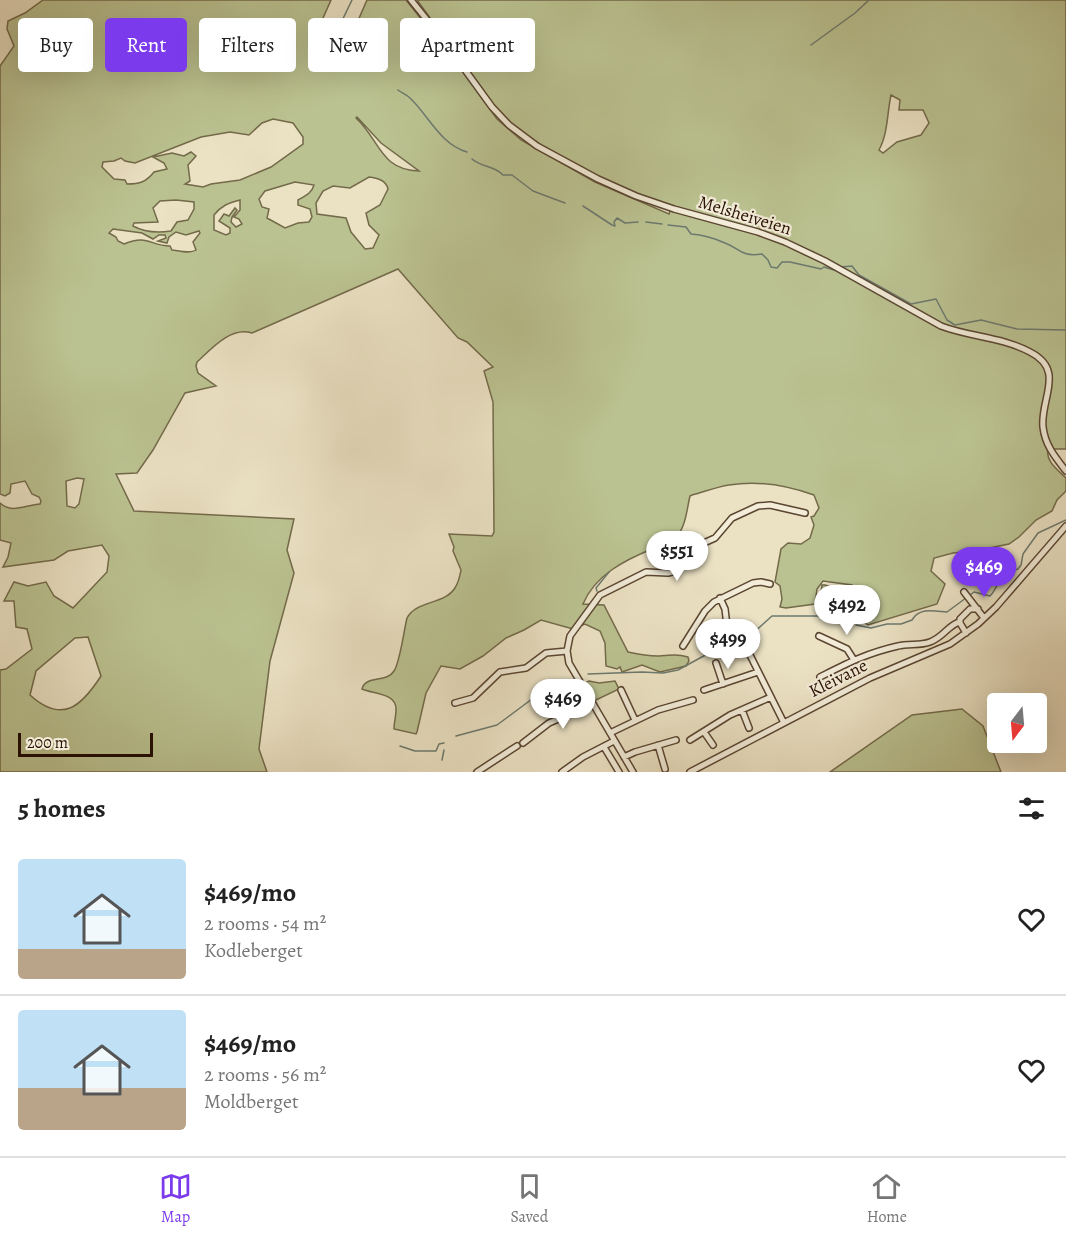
<!DOCTYPE html>
<html lang="en">
<head>
<meta charset="utf-8">
<style>
	:root { --surface:#fff; --page:#f2f2f2; --text:#222; --muted:#767676; --line:#e0e0e0; --accent:#7c3aed }
	body { margin:0; font-family:Alegreya,serif; background:var(--page); color:var(--text); height:100vh; display:flex; flex-direction:column; font-size:22px; white-space:nowrap }
	* { box-sizing:border-box; margin:0 }
	p { font-size:20px; color:var(--muted) }
	.icon { flex:none; width:33px; height:33px; fill:none; stroke:currentColor; stroke-width:2; stroke-linecap:round; stroke-linejoin:round }
	.map { position:relative; height:772px; overflow:hidden }
	.sheet { display:flex; flex-direction:column; background:var(--surface); flex:1 }
	.sheet>* { flex:none }
	.hud { position:absolute; left:18px; top:18px; width:600px; height:54px; display:flex; gap:12px }
	.needle { width:39px; rotate:196deg }
	.controls { position:absolute; left:987px; top:693px; display:grid; gap:12px }
	.controls a { display:grid; place-items:center; width:60px; height:60px; border-radius:6px; background:var(--surface); box-shadow:0 6px 24px #0002; font-size:30px }
	.scale { position:absolute; left:18px; bottom:15px; width:135px; box-sizing:border-box; padding-left:6px; border:3px solid #2b1202; border-top:0; font-size:16px; line-height:21px; white-space:nowrap; color:#2b1202; -webkit-text-stroke:4px #f2ecd9; paint-order:stroke }
	.price { position:absolute; translate:-50% -51px; padding:0 14px; border-radius:21px; background:#fff; color:#222; font-size:20px; line-height:39px; filter:drop-shadow(0 2px 3px #0008) }
	.price::after { content:''; position:absolute; left:50%; top:36px; width:18px; height:14px; margin-left:-9px; background:inherit; clip-path:polygon(0 0,100% 0,50% 100%) }
	.price.selected { background:var(--accent); color:#fff }
	ul { padding:0; list-style:none }
	li { display:flex; align-items:center; gap:18px; height:150px; padding:0 18px }
	li+li { border-top:2px solid var(--line) }
	li span { display:grid; place-items:center; flex:none; width:168px; height:120px; border-radius:6px; color:#555 }
	li>.icon { margin-inline-start:auto }
	span .icon { width:72px; height:72px; fill:#fffc; stroke-width:1 }
	li b { font-size:26px }
	h2 { display:flex; justify-content:space-between; align-items:center; height:72px; padding:0 18px; font-size:26px }
	.tag { padding:0 21px; border-radius:6px; background:var(--surface); box-shadow:0 6px 24px #0002; font-size:21px; line-height:54px }
	.tag.selected { background:var(--accent); color:#fff }
	.tab-bar { display:flex; justify-content:space-around; align-items:center; height:84px; border-top:2px solid var(--line); background:var(--surface); font-size:16px; color:var(--muted) }
	.tab-bar a { display:grid; justify-items:center; gap:3px }
	.tab-bar .selected { color:var(--accent) }
	.map>svg:first-child { display:block }
	.green { fill:#bbc291; stroke:#736a4a; stroke-width:1.5; fill-rule:evenodd }
	.lines { fill:none; stroke-linecap:round; stroke-linejoin:round }
	.stream { stroke:#6c796e; stroke-width:1.5 }
	.minor-casing { stroke:#5b4632; stroke-width:8 }
	.minor { stroke:#f2ecd9; stroke-width:5 }
	.labels { text-anchor:middle; stroke-width:4.5; stroke-linejoin:round; paint-order:stroke }
	.street-label { font-size:18px; fill:#2b1202; stroke:#f2ecd9 }
</style>
</head>
<body>
<div class="map">
<svg width="1066" height="772" viewBox="0 0 1066 772">
	<rect width="100%" height="100%" fill="#ebe2c4"/>
	<filter id="stains"><feTurbulence type="fractalNoise" baseFrequency=".00333" numOctaves="4"/><feColorMatrix values="0 0 0 0 .2 0 0 0 0 .09 0 0 0 0 .02 0 0 0 .5 -.17"/></filter>
	<radialGradient id="worn" r=".72"><stop offset=".6" stop-color="#630" stop-opacity="0"/><stop offset="1" stop-color="#630" stop-opacity=".3"/></radialGradient>
	<path class="green" d="M43,0H331L316,34L346,48L367,0H406L458,65L497,119L521,140L595,182L669,214L671,208C613,185 549,157 502,116L456,53L459,50L441,33L417,0H1066V449H1048C1045,461 1058,470 1066,478V491L1057,500L1052,511L1036,520L1019,537L1009,544L974,551L953,553L934,558L931,571L945,584L937,604L868,625L846,610L847,605H843L842,601L837,598L832,599L831,594L821,592L822,585H825L845,591L848,592L846,597L848,600L852,585L823,581L817,589L815,604L786,608L780,607L782,599L780,586L775,582L781,549L788,543L801,544L810,538L814,525L811,517L814,516L819,508L814,495C786,485 759,480 729,485C716,487 704,492 692,495L690,496C687,508 686,526 677,536C671,544 660,546 652,549C625,560 595,575 583,604L604,605L628,652C637,654 649,656 658,656C670,655 677,654 688,657L689,661L686,666L660,672L642,665L622,672L620,667L617,669L606,666L605,643L600,631L585,624L573,629L541,620L524,630L506,638L483,656L460,669L441,666L426,693L417,732L416,734L394,729C394,723 396,716 396,710C397,693 373,694 362,689C365,675 387,683 394,671C400,662 404,630 407,618C417,600 444,605 455,588C458,583 460,576 461,570L453,551L454,547L449,534L492,536L494,532L493,402L484,371L493,367L467,342L458,338L398,269L252,333C231,326 211,349 197,362L196,366L198,373L216,386L185,393L153,450L137,473L116,474L134,511L294,519L287,550L294,573L270,661L259,749L267,772H0V670L6,669L32,649L27,629L16,627L14,601H4L14,582L28,586L46,582L54,596L73,608L107,572L109,556L102,545L68,551L54,560L3,567L8,557L11,543L0,540V503C12,514 25,505 40,504L41,501L39,497L32,494L25,481L11,484L10,493L5,496L0,494V66L14,46L7,29L8,21L25,13ZM891,95L900,100L899,110H923L929,123L921,135L897,142L883,153L879,150C888,134 887,113 891,95ZM357,117L381,143L419,171C380,170 380,140 356,118ZM273,119L293,123L303,137V144L271,167L240,180L211,184L203,187L185,184L190,181L188,165L196,156L191,152L184,156L172,153L153,157L164,163L167,169L154,172C146,182 140,184 127,184L125,180L114,179L102,167L103,162L114,161L121,158L125,161L135,163L201,137L230,132L249,135L262,123ZM369,177C377,178 386,180 388,189L380,205L366,213L369,225L379,235L373,248L365,249L351,232L346,218L317,214L316,203L323,191L333,186L350,188ZM295,182L314,185C312,193 305,196 298,200V205L310,209L312,217L309,222L298,223L285,228L267,218L269,209L262,207L259,199L265,191ZM176,200L194,202V209L188,220L177,222L171,231C158,233 144,232 133,226L134,223L158,222L153,208L160,201ZM240,200V210L234,217L239,219L242,224L236,227L231,222L232,217L237,210L235,208L229,216L224,214L219,221L230,228V233L226,235L214,230V215C221,206 228,203 240,200ZM113,229L142,233L153,239L159,235H165L166,238L158,241L167,243L169,237L176,232L186,235L199,231L200,233L193,242L196,250C190,254 180,251 172,250L170,246C150,246 148,234 124,244L118,241L116,237L109,233ZM77,478L84,479L79,504L75,508L67,506L66,481ZM88,637L101,676C81,707 62,724 30,695L36,671L75,638Z
		M589,681L599,683L615,681L619,689L596,700L585,683Z
		M962,709L983,726L1001,772H830L912,715Z"/>
	<g class="lines">
		<path class="stream" d="M338,36V29L352,0
			M811,45L855,13L869,0
			M398,90C402,93 407,95 410,98C429,116 440,144 467,152
			M472,159C481,167 495,166 503,175H512L533,191L565,203
			M583,206L612,225L615,226L614,222L617,218L625,223L638,222
			M646,222L662,224
			M668,225L686,227L691,234C703,235 714,238 725,243C741,249 740,257 762,254L768,260L771,267L777,268L782,262H790L821,269L824,267L834,270L837,269
			M841,267L852,266L859,275L911,304L936,299L947,320L955,325L981,320L1017,329L1066,330
			M597,591L596,588L609,572
			M856,625L871,628L887,624H901L912,620C920,607 934,611 947,612L974,592L990,596C998,588 999,578 1004,570L1007,573L1018,569L1021,565L1023,554L1038,533L1066,520
			M744,641L772,616H820
			M588,674L642,672L663,673L678,670L711,652L729,650L741,644
			M456,736L497,725L532,699L571,682
			M400,746L415,751H436L439,744L444,743
			M442,760L444,750"/>
		<g class="minor-casing">
			<path id="minor" d="M411,0L444,41L492,107L509,125L537,146L598,179L636,196L674,209L758,232L785,242L825,261L941,326C970,337 1002,337 1030,352C1066,370 1040,399 1043,427C1045,445 1055,457 1066,471
				M964,592L984,618
				M720,598L725,609L727,626L737,633L742,639L784,723
				M966,633L960,623V619L970,609H978
				M819,636L847,649L854,660
				M683,646L705,611L714,602L753,583L761,582L770,584
				M716,663L723,684
				M820,677C848,663 867,653 898,646C908,643 920,646 930,642C944,637 949,624 960,622
				M621,690L635,720
				M704,690L758,672
				M455,703L473,698L500,672L526,668L546,653L567,651
				M742,710L749,728
				M704,732L713,745
				M610,733L658,710L693,700
				M690,740L730,715L771,697
				M523,743L549,723L593,704
				M658,745L665,769
				M604,747L619,772
				M624,757L635,752L676,740
				M477,772L517,746
				M562,772L583,757L614,741
				M633,772L569,663L567,651L570,636L600,595L646,572L668,573L672,572L686,551L715,538L732,518L758,506L770,505L805,513
				M690,772L870,678L950,644L978,624L996,607L1066,526"/>
		</g>
		<use href="#minor" class="minor"/>
	</g>
	<g class="labels">
		<g class="street-label">
			<text transform="translate(745 215) rotate(17)" y="6">Melsheiveien</text>
			<text transform="translate(838 678) rotate(-27)" y="6">Kleivane</text>
		</g>
	</g>
	<rect width="100%" height="100%" filter="url(#stains)"/>
	<rect width="100%" height="100%" fill="url(#worn)"/>
</svg>
<div class="controls">
<a><svg class="needle" viewBox="-14 -14 28 28"><path d="M0-13l5 13h-10z" fill="#e53935"/><path d="M0 13l5-13h-10z" fill="#767676"/></svg></a>
</div>
<div class="scale">200 m</div>
<b class="price" style="left:677px;top:582px">$551</b>
<b class="price selected" style="left:984px;top:598px">$469</b>
<b class="price" style="left:847px;top:636px">$492</b>
<b class="price" style="left:728px;top:670px">$499</b>
<b class="price" style="left:563px;top:730px">$469</b>
<div class="hud">
<a class="tag">Buy</a>
<a class="tag selected">Rent</a>
<a class="tag">Filters</a>
<a class="tag">New</a>
<a class="tag">Apartment</a>
</div>
</div>
<section class="sheet">
<h2>5 homes<svg class="icon" aria-label="filters" viewBox="0 0 24 24"><path d="M4 7h16M4 17h16"/><circle cx="9" cy="7" r="2"/><circle cx="15" cy="17" r="2"/></svg></h2>
<ul>
<li><span style="background:linear-gradient(#bfe0f5 75%,#b9a48a 0)"><svg class="icon" aria-label="home" viewBox="0 0 24 24"><path d="M3 11l9-7 9 7M6 9v11h12V9"/></svg></span><div><b>$469/mo</b><p>2 rooms · 54 m²</p><p>Kodleberget</p></div><svg class="icon" aria-label="heart" viewBox="0 0 24 24"><path d="M12 20l-8-8c-3-5 5-10 8-4 3-6 11-1 8 4z"/></svg></li>
<li><span style="background:linear-gradient(#bfe0f5 65%,#b9a48a 0)"><svg class="icon" aria-label="home" viewBox="0 0 24 24"><path d="M3 11l9-7 9 7M6 9v11h12V9"/></svg></span><div><b>$469/mo</b><p>2 rooms · 56 m²</p><p>Moldberget</p></div><svg class="icon" aria-label="heart" viewBox="0 0 24 24"><path d="M12 20l-8-8c-3-5 5-10 8-4 3-6 11-1 8 4z"/></svg></li>
</ul>
</section>
<nav class="tab-bar">
<a class="selected"><svg class="icon" aria-label="map" viewBox="0 0 24 24"><path d="M3 6l6-2 6 2 6-2v14l-6 2-6-2-6 2zM9 4v14M15 6v14"/></svg>Map</a>
<a><svg class="icon" aria-label="saved" viewBox="0 0 24 24"><path d="M7 4h10v16l-5-4-5 4z"/></svg>Saved</a>
<a><svg class="icon" aria-label="home" viewBox="0 0 24 24"><path d="M3 11l9-7 9 7M6 9v11h12V9"/></svg>Home</a>
</nav>
</body>
</html>
